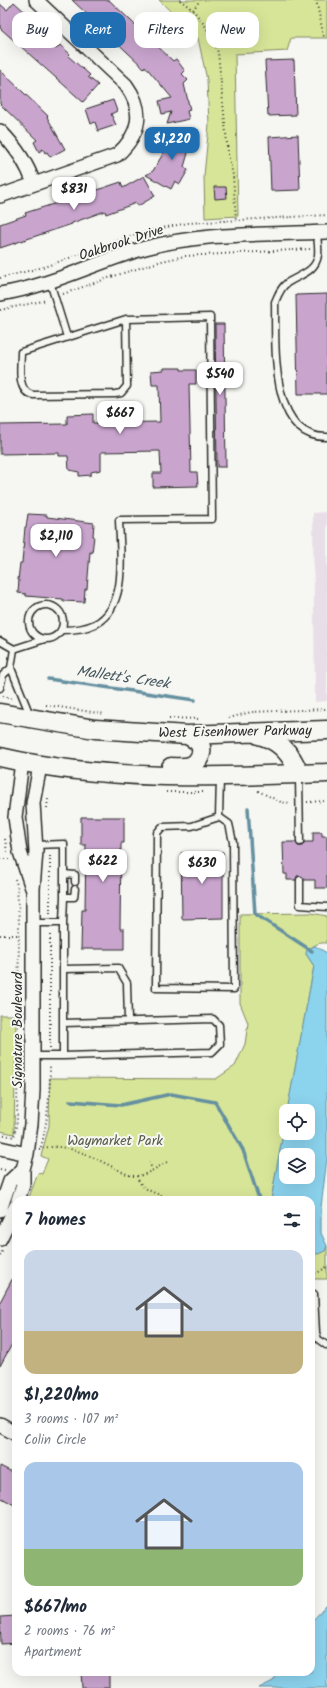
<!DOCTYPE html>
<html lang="en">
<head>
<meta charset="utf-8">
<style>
	:root { --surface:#fff; --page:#f2f2f3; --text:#1f2937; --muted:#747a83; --accent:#1f6fb2 }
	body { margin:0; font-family:Kalam,sans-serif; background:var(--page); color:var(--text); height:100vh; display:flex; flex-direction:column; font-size:15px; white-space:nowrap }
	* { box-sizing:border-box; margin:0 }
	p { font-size:13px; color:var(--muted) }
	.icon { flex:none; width:22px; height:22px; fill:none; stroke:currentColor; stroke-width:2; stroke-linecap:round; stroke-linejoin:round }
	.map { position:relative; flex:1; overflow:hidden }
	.sheet { position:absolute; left:12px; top:1196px; width:303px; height:480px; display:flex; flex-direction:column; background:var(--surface); border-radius:12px; box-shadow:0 4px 16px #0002 }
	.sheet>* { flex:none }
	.guide { position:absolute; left:12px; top:12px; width:303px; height:36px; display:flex; gap:8px }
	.tools { position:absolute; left:279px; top:1104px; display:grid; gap:8px }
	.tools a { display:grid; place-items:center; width:36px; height:36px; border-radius:8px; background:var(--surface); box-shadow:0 4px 16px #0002; font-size:20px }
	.price { position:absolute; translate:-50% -34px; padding:0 9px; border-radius:8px; background:#fff; color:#222; font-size:13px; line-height:26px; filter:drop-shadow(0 1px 2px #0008) }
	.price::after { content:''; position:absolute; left:50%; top:24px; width:12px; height:9px; margin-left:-6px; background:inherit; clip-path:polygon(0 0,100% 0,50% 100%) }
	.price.selected { background:var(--accent); color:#fff }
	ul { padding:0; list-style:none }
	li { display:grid; align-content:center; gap:8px; height:212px; padding:0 12px }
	li span { display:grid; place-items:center; height:124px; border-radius:12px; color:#555 }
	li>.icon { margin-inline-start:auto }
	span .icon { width:72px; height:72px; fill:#fffc; stroke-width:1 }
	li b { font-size:17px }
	h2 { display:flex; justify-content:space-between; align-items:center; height:48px; padding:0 12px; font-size:17px }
	.tag { padding:0 14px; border-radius:12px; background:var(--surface); box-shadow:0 4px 16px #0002; font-size:14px; line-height:36px }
	.tag.selected { background:var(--accent); color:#fff }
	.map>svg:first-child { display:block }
	.built { fill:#e8dee7 }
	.green { fill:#d7e598; stroke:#818862 }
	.water { fill:#8cd3ee; stroke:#6590a0; fill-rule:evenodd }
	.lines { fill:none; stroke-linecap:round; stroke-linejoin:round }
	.stream { stroke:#6590a0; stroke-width:3.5 }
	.building { fill:#c9a5ce; stroke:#2b2b2b }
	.lane-casing { stroke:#2b2b2b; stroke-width:9 }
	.street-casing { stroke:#2b2b2b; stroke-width:16 }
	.secondary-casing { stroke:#2b2b2b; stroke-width:21 }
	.path { stroke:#2b2b2b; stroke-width:2; stroke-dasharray:1 3; stroke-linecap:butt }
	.lane { stroke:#f6f6f2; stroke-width:6 }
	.street { stroke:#f6f6f2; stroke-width:13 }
	.secondary { stroke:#f6f6f2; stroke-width:18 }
	.labels { text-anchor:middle; stroke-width:4; stroke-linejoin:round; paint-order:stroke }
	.street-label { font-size:14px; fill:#2b2b2b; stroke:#f6f6f2 }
	.park-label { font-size:14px; fill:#565a46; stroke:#f6f6f2 }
	.water-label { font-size:15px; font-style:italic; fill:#43555c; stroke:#f6f6f2 }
</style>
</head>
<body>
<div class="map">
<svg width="327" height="1688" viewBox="0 0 327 1688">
	<rect width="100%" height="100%" fill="#f6f6f2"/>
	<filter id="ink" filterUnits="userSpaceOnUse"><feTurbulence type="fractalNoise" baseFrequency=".025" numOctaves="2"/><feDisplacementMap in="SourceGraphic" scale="8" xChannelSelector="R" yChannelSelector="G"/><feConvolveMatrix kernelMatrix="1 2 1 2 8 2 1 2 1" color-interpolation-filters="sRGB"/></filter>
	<g filter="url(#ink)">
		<path class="built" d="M327,512V701L315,702L313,513Z"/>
		<path class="green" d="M159,0H327V38H291L287,51L235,54L238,216L205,218L204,176L209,124L207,80L198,38Z
			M311,913L327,916V943C318,942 311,946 306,954L314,966L271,1200H28L38,1173L42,1174L48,1159L41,1156L49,1126L50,1078L216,1079L235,1066L245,1044L248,1023L240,1003V914Z
			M0,1015H16L14,1134L0,1131Z
			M327,1246V1279H311V1248L316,1250L313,1252Z"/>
		<path class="water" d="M315,946L327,953V1158L321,1207V1233L327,1246L325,1251L318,1254L312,1253L315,1250L311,1248V1200H271L286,1116V1133H308V1111H287L314,966L306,954L307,949ZM286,1155H308V1177H286Z
			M327,1605V1688H259L273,1681L279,1672H311V1622Z"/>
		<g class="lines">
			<path class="stream" d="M48,679L195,700
				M248,808L255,914L312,951
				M70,1101L121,1105L171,1094L215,1102L243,1150L259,1199L263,1200"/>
		</g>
		<path class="building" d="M72,0H109L173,61L176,59L185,71L182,74L188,80L184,84L190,110L187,111L189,119L167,124L171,112L162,114L159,101L172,98L145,66L144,68Z
			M14,2L47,32L43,37L56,49L60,45L70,54L68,56L90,75L88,77L98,85L83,102L0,28V4L7,10Z
			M294,60L296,115L268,116L265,61Z
			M0,70L48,116L47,117L65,149L50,157L47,152L45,153L43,149L39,152L34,142L37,140L0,104Z
			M113,100L117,111L111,114L116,125L98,131L95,122L91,124L86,109Z
			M170,132L192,139L184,167L188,170L180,184L175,181L171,189L146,175L153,171L164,152Z
			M298,135L300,190L271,191L269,137Z
			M144,176L155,196L138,206L136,203L106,214L105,211L72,223V224L0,248V224L26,215L25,213L82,195L81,193L93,189L94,191L121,182L123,188Z
			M214,187H226L227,198L215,199Z
			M327,294V394H298L296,295Z
			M215,324H224L226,467H217Z
			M164,368H181V370H196V384H189L191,472H197L198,486L153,487V473H161L160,451L101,452V470L91,472V475L79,476V472L69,470L68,456H59V453L0,454V425L67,424V415L93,414V423L160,422L159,385H152L151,371L164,370Z
			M28,514L47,515V517L94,523L93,536H94L92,553L90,552L87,589H85L84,602L63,601V599L26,596V594L18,593L19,580H18L20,563H22L25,527H26Z
			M81,817H124V843H121L120,929H124V949H81L82,910H85L86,845H81Z
			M313,832H322V836H327V888H315V880H304L300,876H297L296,880H287V874H284L283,842H296L298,846H302L304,842H313Z
			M223,852V918L182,919L181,853Z
			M16,1272V1337L0,1366V1302Z
			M0,1466L16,1474V1506L0,1497Z
			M16,1616V1643L1,1644L0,1617Z
			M81,1672H109V1688H82Z"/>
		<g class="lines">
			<g class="lane-casing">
				<path id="lane" d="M317,232C317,239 319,248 318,255C316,272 299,275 287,283C281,287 278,295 275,302C276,341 268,438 327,437
					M50,282L67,337
					M29 622a17 17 0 1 1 34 0a17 17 0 1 1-34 0Z
					M62,630C73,630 85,629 95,624C129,606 120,552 119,520L212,519L210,317L126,319L21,352C21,366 16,392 33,395L115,394L121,393L127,386L126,319
					M0,641L14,649
					M0,688L3,675L11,668
					M30,715L11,668L14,649L45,639
					M299,776L300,842
					M219,817L229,824L233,842L234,989L156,988L157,833L162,827L192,826L219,817L220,778
					M35,845L64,844V874
					M300,880V905L327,907
					M64,897V874L75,875V882
					M33,923H63L64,897H74L75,889
					M63,923V969L118,968L127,983L128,1021
					M63,1023L213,1019L219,1025L220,1044L212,1052L63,1056
					M34,1056H63V969
					M314,1294L316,1333L318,1339L326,1345"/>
			</g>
			<g class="street-casing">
				<path id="street" d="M0,131C16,147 27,163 34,184
					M0,196L117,155C140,134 145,111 126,85L36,0
					M0,294C51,286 96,262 145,248C204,232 267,235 327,232
					M22,762L15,817L20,852L32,888
					M0,1148L27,1154
					M18,1200L23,1185V1169L27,1154L31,1124L33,1090V889L36,851L33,803L40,766
					M0,1210L10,1181L23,1169
					M0,1239L16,1206
					M0,1425L16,1434"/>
			</g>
			<g class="secondary-casing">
				<path id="secondary" d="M0,713L95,729L187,735L327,730
					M259,735C279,740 292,754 299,774
					M0,757C107,782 218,777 327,773
					M171,767C177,767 184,768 190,766C200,762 205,750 198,742C195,739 191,737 187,735"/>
			</g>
			<path class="path" d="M180,0L193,10L206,27L218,52L228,154L233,175L236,220
				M316,0L324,37
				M193,10L200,0
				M0,278L44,267L128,237L157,229L188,223L327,215
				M63,294L114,276L162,261L185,256L310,249
				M0,310L47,300
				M3,696L14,699
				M46,705L105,714
				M169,718L201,719
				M229,718L251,712L327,709
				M258,791L281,802L290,803
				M166,792H205
				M307,802L327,801
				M47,808L48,798
				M5,839L7,852
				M50,852V916
				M0,859H9
				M0,935H18
				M50,1048V932
				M0,1134L14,1137L17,1121L19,923L17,885L15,879
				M41,1147C48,1120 50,1091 50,1064
				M39,1149C66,1141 92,1157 115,1168C121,1171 128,1176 135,1176C146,1176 159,1166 169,1161
				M149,1162L152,1169
				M0,1169L5,1170
				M137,1176C141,1192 159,1193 172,1200
				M0,1256L3,1250
				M311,1274L317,1273L327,1267"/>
			<use href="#lane" class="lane"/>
			<use href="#street" class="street"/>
			<use href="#secondary" class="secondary"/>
		</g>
	</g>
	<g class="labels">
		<g class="street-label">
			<text transform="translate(121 242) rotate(-18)" y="5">Oakbrook Drive</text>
			<text transform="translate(235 731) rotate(-1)" y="5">West Eisenhower Parkway</text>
			<text transform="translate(17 1030) rotate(-90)" y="5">Signature Boulevard</text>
		</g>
		<g class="park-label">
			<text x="115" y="1145">Waymarket Park</text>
		</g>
		<g class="water-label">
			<text transform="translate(123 677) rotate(8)" y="5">Mallett's Creek</text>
		</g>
	</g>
</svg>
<div class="tools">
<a><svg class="icon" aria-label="locate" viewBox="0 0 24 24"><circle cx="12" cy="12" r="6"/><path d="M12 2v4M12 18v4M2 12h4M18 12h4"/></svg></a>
<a><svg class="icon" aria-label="layers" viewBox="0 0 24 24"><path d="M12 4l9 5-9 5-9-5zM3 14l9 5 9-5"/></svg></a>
</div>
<b class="price selected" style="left:172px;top:161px">$1,220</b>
<b class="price" style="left:74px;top:211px">$831</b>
<b class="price" style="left:220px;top:396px">$540</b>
<b class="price" style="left:120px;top:435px">$667</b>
<b class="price" style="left:56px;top:558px">$2,110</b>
<b class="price" style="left:103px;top:883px">$622</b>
<b class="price" style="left:202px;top:885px">$630</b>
<div class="guide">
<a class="tag">Buy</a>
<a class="tag selected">Rent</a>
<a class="tag">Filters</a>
<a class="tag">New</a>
</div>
<section class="sheet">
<h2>7 homes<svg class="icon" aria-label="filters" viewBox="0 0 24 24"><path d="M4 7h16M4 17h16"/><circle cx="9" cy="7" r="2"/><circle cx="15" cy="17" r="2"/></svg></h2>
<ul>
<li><span style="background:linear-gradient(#c9d6e8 65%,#c2b280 0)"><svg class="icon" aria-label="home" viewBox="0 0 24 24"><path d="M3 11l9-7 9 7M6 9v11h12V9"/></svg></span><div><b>$1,220/mo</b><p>3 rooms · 107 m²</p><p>Colin Circle</p></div></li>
<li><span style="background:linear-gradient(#a9c7e8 70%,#8fb573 0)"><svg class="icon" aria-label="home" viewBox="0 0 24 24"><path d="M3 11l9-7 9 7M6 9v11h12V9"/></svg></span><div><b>$667/mo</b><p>2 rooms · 76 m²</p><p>Apartment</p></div></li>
</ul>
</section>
</div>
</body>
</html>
